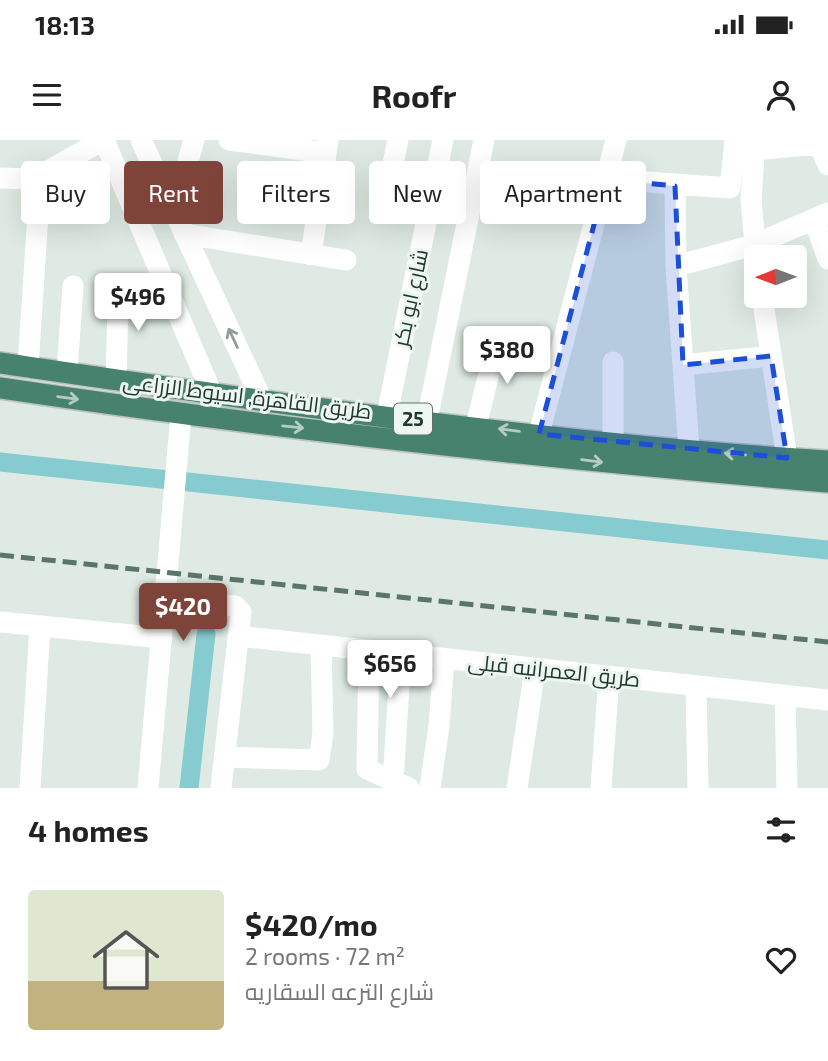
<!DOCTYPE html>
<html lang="en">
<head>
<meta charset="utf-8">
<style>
	:root { --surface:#fff; --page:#f6f6f6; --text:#222; --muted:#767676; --accent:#7f4439 }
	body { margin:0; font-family:"Exo 2",Cairo,sans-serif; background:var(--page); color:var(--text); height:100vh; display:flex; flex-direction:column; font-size:26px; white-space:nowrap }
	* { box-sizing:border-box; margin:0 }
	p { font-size:23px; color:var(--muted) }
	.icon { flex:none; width:38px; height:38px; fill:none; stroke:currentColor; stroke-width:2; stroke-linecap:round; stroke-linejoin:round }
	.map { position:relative; height:648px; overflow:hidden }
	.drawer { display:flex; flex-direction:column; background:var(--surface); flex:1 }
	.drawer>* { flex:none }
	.hud { position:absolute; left:21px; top:21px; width:788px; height:63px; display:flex; gap:14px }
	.needle { width:46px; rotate:269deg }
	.buttons { position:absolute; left:744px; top:105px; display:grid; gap:14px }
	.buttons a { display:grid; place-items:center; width:63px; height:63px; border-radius:7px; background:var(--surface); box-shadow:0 7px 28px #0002; font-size:35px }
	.price { position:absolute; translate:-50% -60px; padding:0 16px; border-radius:7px; background:#fff; color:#222; font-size:23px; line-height:46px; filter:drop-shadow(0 2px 4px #0008) }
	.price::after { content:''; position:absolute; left:50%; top:42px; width:21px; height:16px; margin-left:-10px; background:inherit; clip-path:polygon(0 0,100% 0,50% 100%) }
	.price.active { background:var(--accent); color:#fff }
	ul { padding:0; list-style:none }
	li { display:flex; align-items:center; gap:21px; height:175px; padding:0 28px }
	li span { display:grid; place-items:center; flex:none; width:196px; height:140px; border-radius:7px; color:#555 }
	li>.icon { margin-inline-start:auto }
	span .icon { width:84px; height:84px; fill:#fffc; stroke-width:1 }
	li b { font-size:30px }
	h2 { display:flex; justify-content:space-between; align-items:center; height:84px; padding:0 28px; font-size:30px }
	.chip { padding:0 24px; border-radius:7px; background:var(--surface); box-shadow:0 7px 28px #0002; font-size:24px; line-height:63px }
	.chip.active { background:var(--accent); color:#fff }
	.status { display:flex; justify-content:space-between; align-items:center; height:49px; padding:0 35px; background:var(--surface); direction:ltr }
	.status svg { height:19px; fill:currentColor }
	header { display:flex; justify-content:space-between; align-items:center; height:91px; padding:0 28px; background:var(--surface); font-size:32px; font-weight:700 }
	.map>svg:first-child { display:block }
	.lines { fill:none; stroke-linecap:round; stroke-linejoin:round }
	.canal { stroke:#85cbcf; stroke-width:19 }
	.trunk-casing { stroke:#bcc4c1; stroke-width:24 }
	.minor { stroke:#fff; stroke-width:21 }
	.tertiary { stroke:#fff; stroke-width:21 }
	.trunk { stroke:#47826f; stroke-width:21 }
	.rail { stroke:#5a756b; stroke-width:5; stroke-dasharray:14 7; stroke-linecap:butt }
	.oneway { stroke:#909c98 }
	.oneway2 { stroke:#b4cdc4 }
	.marked { fill:#1d4ed8; fill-opacity:0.2; stroke:#1d4ed8; stroke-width:5; stroke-dasharray:14 9; stroke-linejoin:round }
	.labels { text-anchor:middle; stroke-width:6; stroke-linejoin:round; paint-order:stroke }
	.shield { fill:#eef6f2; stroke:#5e726a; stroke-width:2 }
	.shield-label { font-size:19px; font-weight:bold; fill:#203930 }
	.street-label { font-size:21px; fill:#203930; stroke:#eef6f2 }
</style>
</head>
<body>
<div class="status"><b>18:13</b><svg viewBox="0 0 49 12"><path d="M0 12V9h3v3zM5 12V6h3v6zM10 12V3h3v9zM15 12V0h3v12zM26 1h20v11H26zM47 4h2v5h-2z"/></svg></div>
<header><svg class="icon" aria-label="menu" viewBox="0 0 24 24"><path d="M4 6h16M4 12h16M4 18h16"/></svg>Roofr<svg class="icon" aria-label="person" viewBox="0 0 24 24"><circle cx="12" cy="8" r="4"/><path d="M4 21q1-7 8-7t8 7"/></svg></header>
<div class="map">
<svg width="828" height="648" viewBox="0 0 828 648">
	<rect width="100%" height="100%" fill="#deeae3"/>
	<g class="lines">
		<path class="canal" d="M0,322L828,410
			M189,648L206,494"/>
		<g class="trunk-casing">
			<path id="trunk" d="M0,223C275,263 551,304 828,321
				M0,248C275,289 551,319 828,342"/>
		</g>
		<path class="minor" d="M104,0L212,254
			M141,0L262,260
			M229,0L326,13
			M755,0L751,60L756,115
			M817,0L828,25
			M754,10L828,3
			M0,38L34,39L103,0
			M606,39L730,48L735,0
			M675,46L676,126L689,310
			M386,56L398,0
			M174,72L194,0
			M814,79L828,119
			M184,94L346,120
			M311,115L328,0
			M676,126L754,105L828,73
			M762,156L787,318
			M613,222V302
			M683,225L771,216
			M28,227L38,74
			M67,232L73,146
			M116,240L118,165L171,156
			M387,275L443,0
			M427,280L484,0
			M476,286L498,197
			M539,294L616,0
			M0,482L162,498
			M238,496L828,560
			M369,511L367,629L409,648
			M696,547L698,648
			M785,556L787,648
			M225,617L319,620L323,593L321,505
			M393,642L401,514
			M30,648L40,486
			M430,648L439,586L444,519
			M517,648L535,529
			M601,648L609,537"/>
		<path class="tertiary" d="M166,459L235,466L241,472L221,648
			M148,648L181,275"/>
		<use href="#trunk" class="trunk"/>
		<path class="rail" d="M0,415L828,502"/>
	</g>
	<defs><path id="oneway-shaft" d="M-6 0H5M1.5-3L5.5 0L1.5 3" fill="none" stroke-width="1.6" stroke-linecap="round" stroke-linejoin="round" transform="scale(1.75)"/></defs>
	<use class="oneway" href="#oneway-shaft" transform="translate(233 198) rotate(-115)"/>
	<g class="oneway2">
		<use href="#oneway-shaft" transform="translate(68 258) rotate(8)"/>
		<use href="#oneway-shaft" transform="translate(293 287) rotate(6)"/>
		<use href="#oneway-shaft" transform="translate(509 290) rotate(-173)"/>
		<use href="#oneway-shaft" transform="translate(735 314) rotate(-175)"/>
		<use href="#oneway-shaft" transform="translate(592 321) rotate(7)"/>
	</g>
	<path class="marked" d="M606,39L675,46L683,225L771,216L787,318L539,294Z"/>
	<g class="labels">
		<rect class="shield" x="394" y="263.5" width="38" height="31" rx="5"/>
		<g class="shield-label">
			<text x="413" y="286">25</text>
		</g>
		<g class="street-label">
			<text transform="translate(411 158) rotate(-78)" y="7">شارع ابو بكر</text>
			<text transform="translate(247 257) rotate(7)" y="7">طريق القاهرة, اسيوط الزراعى</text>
			<text transform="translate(554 531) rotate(6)" y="7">طريق العمرانيه قبلى</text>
		</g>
	</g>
</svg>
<div class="buttons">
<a><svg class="needle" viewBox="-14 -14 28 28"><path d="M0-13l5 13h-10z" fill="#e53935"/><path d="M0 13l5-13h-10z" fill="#767676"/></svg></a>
</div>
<b class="price" style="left:138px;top:193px">$496</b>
<b class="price" style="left:507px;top:246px">$380</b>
<b class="price active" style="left:183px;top:503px">$420</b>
<b class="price" style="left:390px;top:560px">$656</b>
<div class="hud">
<a class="chip">Buy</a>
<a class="chip active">Rent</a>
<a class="chip">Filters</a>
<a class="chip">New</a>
<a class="chip">Apartment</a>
</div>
</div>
<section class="drawer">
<h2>4 homes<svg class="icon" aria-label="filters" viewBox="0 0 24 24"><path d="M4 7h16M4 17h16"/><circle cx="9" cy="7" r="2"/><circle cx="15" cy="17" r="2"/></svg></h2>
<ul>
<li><span style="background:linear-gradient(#dfe7d0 65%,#c2b280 0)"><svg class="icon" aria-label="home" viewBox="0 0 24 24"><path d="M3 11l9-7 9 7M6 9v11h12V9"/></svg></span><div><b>$420/mo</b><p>2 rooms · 72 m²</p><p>شارع الترعه السقاريه</p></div><svg class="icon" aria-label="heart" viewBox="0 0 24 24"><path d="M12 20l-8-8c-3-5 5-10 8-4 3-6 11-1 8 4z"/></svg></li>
</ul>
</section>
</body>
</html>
